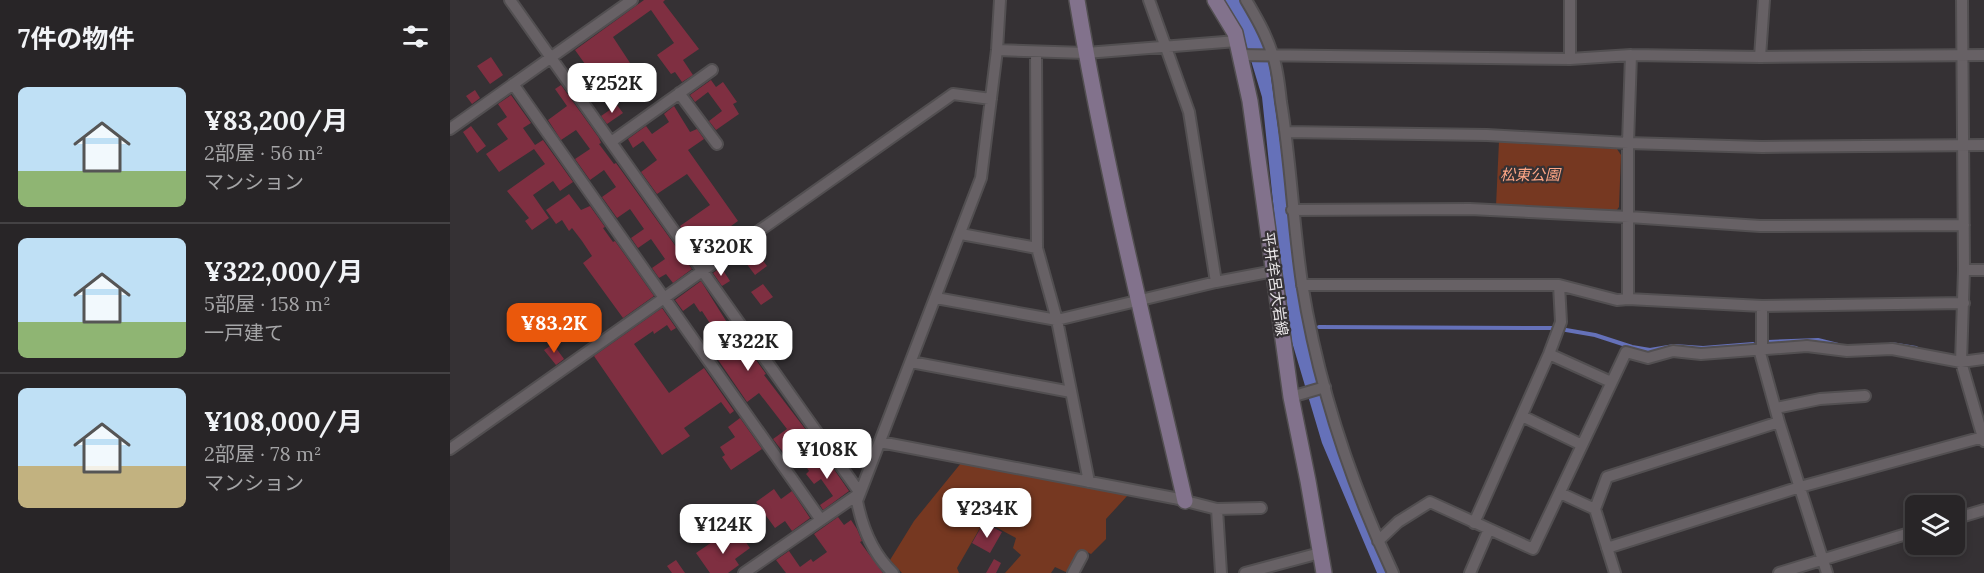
<!DOCTYPE html>
<html lang="ja">
<head>
<meta charset="utf-8">
<style>
	:root { --surface:#282527; --page:#343133; --text:#f1f3f6; --muted:#a5a5a7; --line:#444244; --accent:#ea580c }
	body { margin:0; font-family:Lora,"Noto Sans JP",serif; background:var(--page); color:var(--text); height:100vh; display:flex; flex-direction:column; font-size:22px; white-space:nowrap }
	* { box-sizing:border-box; margin:0 }
	p { font-size:20px; color:var(--muted) }
	.icon { flex:none; width:33px; height:33px; fill:none; stroke:currentColor; stroke-width:2; stroke-linecap:round; stroke-linejoin:round }
	.map { position:relative; flex:1; overflow:hidden }
	.panel { display:flex; flex-direction:column; background:var(--surface); width:450px }
	.panel>* { flex:none }
	.fabs { position:absolute; left:1455px; top:495px; display:grid; gap:12px }
	.fabs a { display:grid; place-items:center; width:60px; height:60px; border-radius:9px; background:var(--surface); box-shadow:0 3px 9px #0003,0 0 0 2px var(--line); font-size:30px }
	.price { position:absolute; translate:-50% -51px; padding:0 14px; border-radius:12px; background:#fff; color:#222; font-size:20px; line-height:39px; filter:drop-shadow(0 2px 3px #0008) }
	.price::after { content:''; position:absolute; left:50%; top:36px; width:18px; height:14px; margin-left:-9px; background:inherit; clip-path:polygon(0 0,100% 0,50% 100%) }
	.price.selected { background:var(--accent); color:#fff }
	ul { padding:0; list-style:none }
	li { display:flex; align-items:center; gap:18px; height:150px; padding:0 18px }
	li+li { border-top:2px solid var(--line) }
	li span { display:grid; place-items:center; flex:none; width:168px; height:120px; border-radius:9px; color:#555 }
	li>.icon { margin-inline-start:auto }
	span .icon { width:72px; height:72px; fill:#fffc; stroke-width:1 }
	li b { font-size:26px }
	h2 { display:flex; justify-content:space-between; align-items:center; height:72px; padding:0 18px; font-size:26px }
	main { display:flex; flex:1; min-height:0 }
	.map>svg:first-child { display:block }
	.green { fill:#763821 }
	.water { fill:#6571b9 }
	.lines { fill:none; stroke-linecap:round; stroke-linejoin:round }
	.stream { stroke:#6571b9; stroke-width:4 }
	.building { fill:#7f2f41 }
	.street-casing { stroke:#524f51; stroke-width:14 }
	.secondary-casing { stroke:#524f51; stroke-width:18 }
	.street { stroke:#676165; stroke-width:10 }
	.secondary { stroke:#82728c; stroke-width:15 }
	.labels { text-anchor:middle; stroke-width:4.5; stroke-linejoin:round; paint-order:stroke }
	.park-label { font-size:15px; font-style:italic; fill:#fea686; stroke:#353134 }
	.street-label { font-size:15px; fill:#eae7e9; stroke:#353134 }
</style>
</head>
<body>
<main>
<section class="panel">
<h2>7件の物件<svg class="icon" aria-label="filters" viewBox="0 0 24 24"><path d="M4 7h16M4 17h16"/><circle cx="9" cy="7" r="2"/><circle cx="15" cy="17" r="2"/></svg></h2>
<ul>
<li><span style="background:linear-gradient(#bfe0f5 70%,#8fb573 0)"><svg class="icon" aria-label="home" viewBox="0 0 24 24"><path d="M3 11l9-7 9 7M6 9v11h12V9"/></svg></span><div><b>¥83,200/月</b><p>2部屋 · 56 m²</p><p>マンション</p></div></li>
<li><span style="background:linear-gradient(#bfe0f5 70%,#8fb573 0)"><svg class="icon" aria-label="home" viewBox="0 0 24 24"><path d="M3 11l9-7 9 7M6 9v11h12V9"/></svg></span><div><b>¥322,000/月</b><p>5部屋 · 158 m²</p><p>一戸建て</p></div></li>
<li><span style="background:linear-gradient(#bfe0f5 65%,#c2b280 0)"><svg class="icon" aria-label="home" viewBox="0 0 24 24"><path d="M3 11l9-7 9 7M6 9v11h12V9"/></svg></span><div><b>¥108,000/月</b><p>2部屋 · 78 m²</p><p>マンション</p></div></li>
</ul>
</section>
<div class="map">
<svg width="1534" height="573" viewBox="0 0 1534 573">
	<rect width="100%" height="100%" fill="#353134"/>
	<path class="green" d="M1049,141L1167,149L1171,155L1169,207L1166,211L1046,206Z
		M520,452L526,455L672,489L678,495L656,519V539L641,554L631,549L618,573L605,567L601,573H555L571,555L563,548L566,538L542,525L536,531L530,528L507,568L509,573H452L440,560L464,521Z"/>
	<path class="water" d="M774,0H791L808,30L819,63L832,156L840,230L852,311L863,362L938,573H927L872,443L842,342L826,230L812,97L794,37Z"/>
	<g class="lines">
		<path class="stream" d="M869,327L1102,328
			M1116,330L1145,335L1182,347L1200,350L1224,346L1253,348L1303,344
			M1318,342L1368,340L1388,345
			M1441,344L1466,348"/>
	</g>
	<path class="building" d="M194,0H215L213,2L249,49L233,60L243,75L232,82L225,72L221,74L207,55L224,43L201,10L163,37L184,69L147,98L138,86L133,90L126,81L140,71L125,50Z
		M41,57L53,75L40,84L27,66Z
		M261,80L266,87L273,82L287,102L283,104L289,114L266,130L259,121L272,111L258,92L245,102L240,95Z
		M111,85L149,138L151,143L149,144L164,164L166,163L242,269L223,283L216,274L209,278L202,268L215,259L201,239L188,248L181,238L194,229L180,209L167,218L152,197L166,187L154,170L140,180L125,159L140,149L126,130L111,140L98,120L117,106L105,89Z
		M25,90L30,98L22,104L16,96Z
		M61,95L81,123L73,128L85,145L93,140L123,182L110,191L103,181L83,195L99,218L82,230L75,221L79,218L57,191L95,164L84,149L49,172L36,154L58,139L47,124L57,117L48,104Z
		M167,105L173,113L157,124L151,116Z
		M224,106L240,132L247,129L254,139L238,150L288,221L270,234L273,238L249,254L230,226L260,205L237,174L207,194L191,172L207,160L193,141L183,148L178,139L196,126L202,134L219,122L214,114Z
		M21,126L36,146L27,153L13,132Z
		M119,194L131,210L140,206L155,227L153,228L163,242L165,241L204,296L173,318L133,263L142,256L132,241L122,228L119,231L112,220L106,224L96,210Z
		M302,246L317,266L305,275L290,255Z
		M271,267L280,281L272,286L263,273Z
		M251,281L278,324L280,323L282,326L316,374L314,375L366,443L339,460L323,439L337,429L309,393L297,402L262,351L278,342L266,326L263,328L252,311L250,312L244,303L233,311L225,300Z
		M313,284L323,297L311,305L301,292Z
		M212,308L226,328L221,331L217,325L204,334L203,331L184,344L219,393L254,368L284,411L280,414L271,402L234,428L240,436L212,455L144,356Z
		M103,344L114,359L106,365L94,350Z
		M290,418L312,449L281,470L272,457L275,455L270,447L285,437L278,427Z
		M374,455L399,491L373,510L370,505L383,496L371,479L364,484L356,474L359,471L357,468Z
		M324,489L331,499L342,491L360,518L342,531L335,521L325,528L306,502Z
		M388,517L394,525L401,520L407,529L412,541L410,542L433,573H336L326,560L339,551L350,567L361,559L363,562L377,552L364,534Z
		M542,527L552,532L540,553L522,543L530,529L538,534Z
		M290,534L300,548L285,559L289,565L278,573H260L246,553L268,538L273,546Z
		M544,559L551,563L546,573H536Z
		M226,560L235,573H222L217,566Z"/>
	<g class="lines">
		<g class="street-casing">
			<path id="street" d="M60,0L410,493L294,573
				M796,0C806,17 816,34 822,53C828,68 829,86 831,102C841,162 843,223 852,283C868,384 900,481 943,573
				M1120,0V59
				M1512,0L1514,270L1511,362L1534,441
				M547,50L636,53L787,41
				M586,52L587,248L607,320L639,482
				M790,55L1120,59L1181,55L1310,57L1534,55
				M1310,57L1314,0
				M63,84L371,520
				M229,93L267,144
				M0,129L182,0
				M836,132L1037,135L1178,143L1312,147L1534,145
				M161,142L262,70
				M842,210L1020,209L1179,217L1310,226L1514,225
				M511,234L587,248
				M1514,270H1534
				M766,282L824,271
				M852,285H1109L1167,300L1178,299L1312,306L1514,303
				M486,298L607,320L766,282L739,112L699,0
				M1178,299V143L1181,55
				M1312,306V349
				M1309,349L1329,422L1377,573
				M1099,354L1161,382
				M461,362L621,392
				M841,397L875,387
				M1326,408L1370,399L1415,396
				M1072,416L1132,445
				M430,442L724,498L767,509L811,508
				M0,449L503,94L541,99
				M1110,493L1145,509
				M767,509L771,573
				M1504,519L1534,510
				M1024,523L1099,354L1111,322L1109,285
				M928,541L948,522L980,502L1083,549L1176,352L1198,358L1223,351L1251,354L1357,346L1397,351L1442,349L1511,362L1534,359
				M1157,548L1350,487L1533,437
				M443,573C423,554 412,527 407,501L531,178L547,50L550,0
				M623,573L632,556
				M795,573L870,553
				M1020,573L1039,529
				M1165,573L1145,509L1157,477L1329,422
				M1329,573L1466,531"/>
		</g>
		<g class="secondary-casing">
			<path id="secondary" d="M627,0C655,168 697,335 735,501
				M765,0L785,33L800,101L841,397L858,481L874,573"/>
		</g>
		<use href="#street" class="street"/>
		<use href="#secondary" class="secondary"/>
	</g>
	<g class="labels">
		<g class="park-label">
			<text x="1080" y="180">松東公園</text>
		</g>
		<g class="street-label">
			<text transform="translate(825 284) rotate(82)" y="5">平井牟呂大岩線</text>
		</g>
	</g>
</svg>
<div class="fabs">
<a><svg class="icon" aria-label="layers" viewBox="0 0 24 24"><path d="M12 4l9 5-9 5-9-5zM3 14l9 5 9-5"/></svg></a>
</div>
<b class="price" style="left:162px;top:114px">¥252K</b>
<b class="price" style="left:271px;top:277px">¥320K</b>
<b class="price selected" style="left:104px;top:354px">¥83.2K</b>
<b class="price" style="left:298px;top:372px">¥322K</b>
<b class="price" style="left:377px;top:480px">¥108K</b>
<b class="price" style="left:537px;top:539px">¥234K</b>
<b class="price" style="left:273px;top:555px">¥124K</b>
</div>
</main>
</body>
</html>
